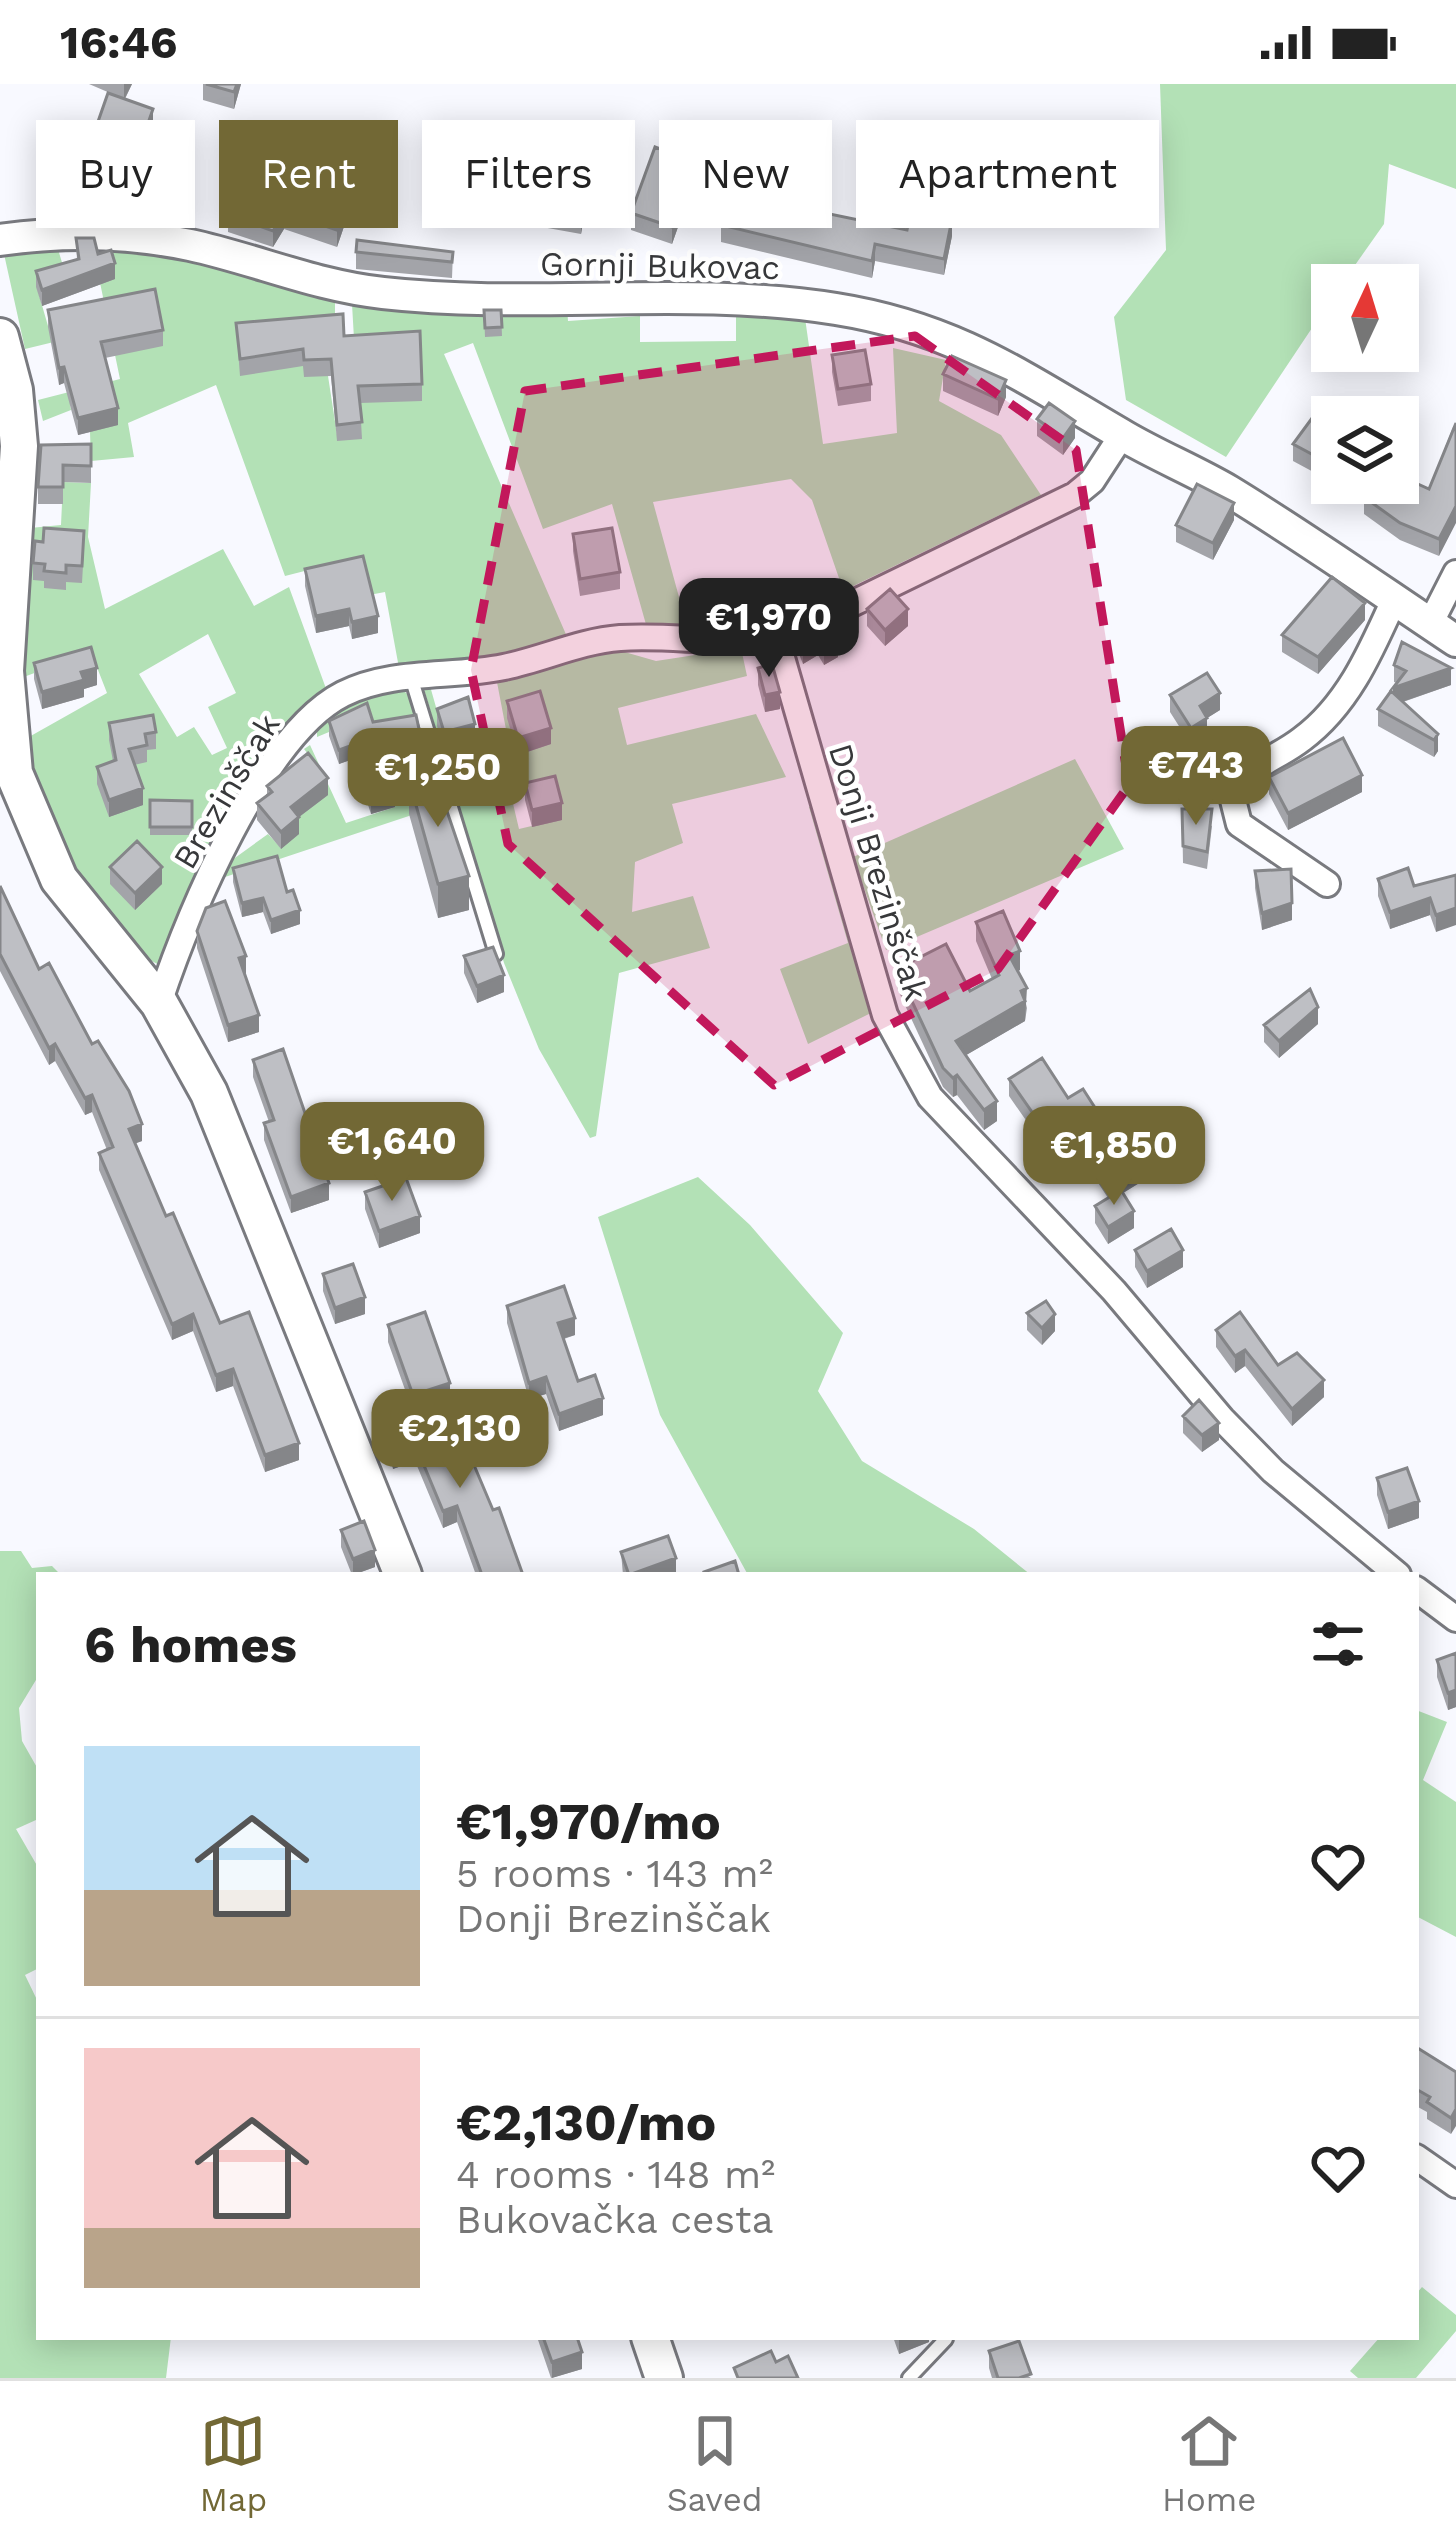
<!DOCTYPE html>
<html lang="en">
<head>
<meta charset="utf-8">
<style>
	:root { --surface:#fff; --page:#f6f6f6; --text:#222; --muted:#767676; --line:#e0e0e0; --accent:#726835 }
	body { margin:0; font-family:"Work Sans",sans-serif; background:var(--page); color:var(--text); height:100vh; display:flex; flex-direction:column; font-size:45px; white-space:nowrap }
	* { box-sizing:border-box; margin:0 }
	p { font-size:39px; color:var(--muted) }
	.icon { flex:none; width:66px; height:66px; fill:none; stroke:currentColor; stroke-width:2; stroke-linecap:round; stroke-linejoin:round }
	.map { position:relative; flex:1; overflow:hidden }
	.panel { position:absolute; left:36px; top:1488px; width:1383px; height:768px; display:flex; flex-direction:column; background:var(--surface); border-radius:0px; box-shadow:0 6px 30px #0003 }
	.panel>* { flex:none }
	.banner { position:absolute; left:36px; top:36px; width:1386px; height:108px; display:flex; gap:24px }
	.needle { width:78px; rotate:4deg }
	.controls { position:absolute; left:1311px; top:180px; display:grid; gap:24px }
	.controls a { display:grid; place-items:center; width:108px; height:108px; border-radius:0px; background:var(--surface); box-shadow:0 6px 30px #0003; font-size:60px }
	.price { position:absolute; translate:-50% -102px; padding:0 27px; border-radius:24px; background:var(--accent); color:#fff; font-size:39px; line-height:78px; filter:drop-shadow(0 3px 6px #0008) }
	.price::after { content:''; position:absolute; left:50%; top:72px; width:36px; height:27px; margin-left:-18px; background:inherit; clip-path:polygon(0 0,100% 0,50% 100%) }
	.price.active { background:#222; color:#fff }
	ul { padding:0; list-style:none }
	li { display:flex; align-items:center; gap:36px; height:300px; padding:0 48px }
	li+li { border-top:3px solid var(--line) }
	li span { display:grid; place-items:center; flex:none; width:336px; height:240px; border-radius:0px; color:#555 }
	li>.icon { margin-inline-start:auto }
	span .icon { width:144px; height:144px; fill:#fffc; stroke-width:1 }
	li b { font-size:51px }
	h2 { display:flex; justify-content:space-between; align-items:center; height:144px; padding:0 48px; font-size:51px }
	.pill { padding:0 42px; border-radius:0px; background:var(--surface); box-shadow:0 6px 30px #0003; font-size:42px; line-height:108px }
	.pill.active { background:var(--accent); color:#fff }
	.status { display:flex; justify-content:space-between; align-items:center; height:84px; padding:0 60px; background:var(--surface); direction:ltr }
	.status svg { height:33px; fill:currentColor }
	.dock { display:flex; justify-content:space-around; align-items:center; height:168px; border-top:3px solid var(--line); background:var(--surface); font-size:33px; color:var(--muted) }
	.dock a { display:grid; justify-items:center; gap:6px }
	.dock .active { color:var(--accent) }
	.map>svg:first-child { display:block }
	.green { fill:#b3e1b6; fill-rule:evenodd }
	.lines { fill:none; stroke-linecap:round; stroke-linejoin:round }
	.service-casing { stroke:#797a7f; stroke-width:18 }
	.minor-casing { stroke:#797a7f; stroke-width:30 }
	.tertiary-casing { stroke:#797a7f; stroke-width:36 }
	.secondary-casing { stroke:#797a7f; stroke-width:42 }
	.service { stroke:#fff; stroke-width:12 }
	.minor { stroke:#fff; stroke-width:24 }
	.tertiary { stroke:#fff; stroke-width:30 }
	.secondary { stroke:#fff; stroke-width:36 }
	.wall { fill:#a3a4a9 }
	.shaded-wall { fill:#858689 }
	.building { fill:#bebfc4; stroke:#858689; stroke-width:3 }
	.marked { fill:#c2185b; fill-opacity:0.2; stroke:#c2185b; stroke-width:9; stroke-dasharray:24 15; stroke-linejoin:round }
	.labels { text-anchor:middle; stroke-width:9; stroke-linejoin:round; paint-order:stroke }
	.street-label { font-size:33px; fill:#37383a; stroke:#fff }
</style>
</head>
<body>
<div class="status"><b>16:46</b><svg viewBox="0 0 49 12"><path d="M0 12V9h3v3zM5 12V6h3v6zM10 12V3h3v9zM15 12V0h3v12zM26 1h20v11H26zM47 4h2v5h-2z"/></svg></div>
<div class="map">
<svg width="1456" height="2294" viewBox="0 0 1456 2294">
	<rect width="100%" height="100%" fill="#f8f9ff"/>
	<path class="green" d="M1160,0H1456V105L1389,80L1384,140L1341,201H1332V214L1226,373L1126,316L1114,233L1166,166Z
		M92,160L184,171L335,212V248L304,292H328L338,357L357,307L352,220L435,229L567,224L568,237L640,232V258L736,257V229L805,234L823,360L897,349L893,264L946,276L939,317L1001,351L1041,411L781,537L726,546L647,544L612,420L543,445L473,259L444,270L568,555L511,574L399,584L385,508L369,511L332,480L285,492L216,301L128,339L134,373L91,377L90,348L70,320L71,326L43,337L38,316L120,295ZM791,395L812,416L840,497L779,525L685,535L653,418Z
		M57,162L67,195L37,204L48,242L91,249L25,265L4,170Z
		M63,398L91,399L88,453L105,525L223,465L254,522L289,503L328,610L289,645L161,882L135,868L77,802L20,658L107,609L91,568L21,594L30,444L61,441ZM208,550L236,609L208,623L227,664L212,671L194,643L177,653L139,590Z
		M741,564L747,592L618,624L627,661L756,630L786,693L672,720L683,759L635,778L632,828L693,812L710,864L619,889L596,1052L590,1054L539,965L504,879L424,605L430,602L457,697L483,688L480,675L501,669L519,745L561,735L513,682L496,593L614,565L656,577Z
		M399,604L409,611L442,721L219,795L232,776L268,750L281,764L311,674L304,665L310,661L346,739L395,723L361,700L355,681L380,672L341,643L317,653V645L355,614Z
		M1075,675L1124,765L886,866L853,773Z
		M817,722L873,928L808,960L780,885L848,859L809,723Z
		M698,1093L750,1141L843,1249L818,1307L862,1377L974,1445L1031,1491H748L660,1331L598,1133Z
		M0,1467H21L32,1484L52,1482L61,1491H39V1591L19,1624L22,1657L39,1687L36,1736L16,1745L39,1785V1884L25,1891L39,1920V2253H171L166,2294H0Z
		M1416,1626L1447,1638L1423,1696L1456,1718V1853L1416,1832Z
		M1422,2203L1456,2231V2247L1416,2294H1358L1350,2287L1380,2253H1416V2210Z"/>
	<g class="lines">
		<g class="service-casing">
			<path id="service" d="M411,593L496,870
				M909,2294L946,2255"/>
		</g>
		<g class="minor-casing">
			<path id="minor" d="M1430,540L1456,489
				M776,553L885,931L930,1013L1114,1207L1222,1335L1273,1387L1398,1491
				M1327,800L1239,740L1232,712C1248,680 1275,676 1302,655C1348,621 1371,567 1394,516
				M159,919C187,835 262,651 343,610C392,585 452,594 504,583C543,575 580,557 620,554C678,550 735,564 792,549L1075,411L1092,397L1122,351
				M1416,1505L1456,1535
				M1416,2073L1456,2101"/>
		</g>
		<g class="tertiary-casing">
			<path id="tertiary" d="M0,156C62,147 128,148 190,161C255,175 316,202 383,209C534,226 685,201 836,225C956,244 1024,294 1124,352C1158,372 1195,387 1229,407C1306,454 1381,507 1456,557"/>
		</g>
		<g class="secondary-casing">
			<path id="secondary" d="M0,253L14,306L19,362L5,587L14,689L59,795L159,919L209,1009L403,1491
				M650,2253L664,2294"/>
		</g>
		<use href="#service" class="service"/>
		<use href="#minor" class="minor"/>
		<use href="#tertiary" class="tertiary"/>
		<use href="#secondary" class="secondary"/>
	</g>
	<path class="wall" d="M89,0H132L125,15L153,42L131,105L86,89V72L110,9Z
		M203,0H241L234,25L203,16Z
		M695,95L672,160L631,146V129Z
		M590,100L581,150L542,143V126Z
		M309,114L351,122L337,163L284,145L273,163L228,148V131Z
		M721,141L907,146L952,152L944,191L875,177L872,194L721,158Z
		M76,154L98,170L115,195L42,222L36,203V187L77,176Z
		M356,168H453L452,194L356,185Z
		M48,226L163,246V262L105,274L118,341L78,351L64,299L59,301L48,243Z
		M484,226H501L502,252L485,253Z
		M236,239L344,252L422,300V317L360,319L362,355L337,357L331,292L304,293L303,282L240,292Z
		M832,271L871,300V317L838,322L832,288Z
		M943,290L1006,313L998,332L943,307Z
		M1332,334V398L1293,377V360Z
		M1037,335L1075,354L1063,371L1037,352Z
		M1453,343L1439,472L1400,456L1364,430V415L1334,399H1398L1429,405Z
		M91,360V399L63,398V420H38V403Z
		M1234,436L1213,476L1176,458V441Z
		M573,450L620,488V505L580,512L573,467Z
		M84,464L82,499L66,498V506L44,504V497L33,496V479Z
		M305,485L378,549L352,555L349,542L316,549L305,502Z
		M867,525L908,542L885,562L867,542Z
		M1365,536L1318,590L1282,568V551Z
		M797,548L838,556V573L824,581L818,571L803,580L797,565Z
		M34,579L97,601L84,605V613L42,625L34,595Z
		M1394,581L1451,601L1403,618L1438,650V667L1434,673L1378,642V625L1393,609L1397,599L1394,598Z
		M758,584L780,625L765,628L758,601Z
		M1170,611L1220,626L1207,634V651L1191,661L1170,628Z
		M507,617L551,660L518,671L507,634Z
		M437,625L475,657L444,665L437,642Z
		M329,637L373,638L423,664V679L388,685L395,723L371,730L353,675L339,680L329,652Z
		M109,639L156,648V665L147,666V678L134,681L143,721L109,733L97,700V683L113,677L109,656Z
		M1269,693L1362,708L1288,746L1269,710Z
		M409,696L469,826L438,834L409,730Z
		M525,699L562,736L532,743L525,716Z
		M267,702L328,711L299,733V750L281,765L257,736V719L267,711Z
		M150,716L192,717V751H150Z
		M1182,725L1212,742L1207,785L1183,779Z
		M110,783L162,800L135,826L110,800Z
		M233,784L287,808L300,840L271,850L263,828L242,833L233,798Z
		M1255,787L1292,836L1262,846L1255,804Z
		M1456,791L1436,848L1430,831L1390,845L1378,812V795L1414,802Z
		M0,802L39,885L142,1057L135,1059L166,1132L220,1239L299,1376L265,1388L233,1302L216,1308L193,1247L172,1256L99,1086V1069L107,1066L92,1028L85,1031L55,977L49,981L0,887Z
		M976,838L1020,886L1018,887L1027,924L1025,937L966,971L997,1037L984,1046L957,1011L953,1013L943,1003L897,904V885L970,907L992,895L976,857Z
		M197,847L246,889H244L259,948L228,958L197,864Z
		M464,872L504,908L477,919L464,889Z
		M1318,940L1279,974L1264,958V941Z
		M253,976L329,1116L291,1129L264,1056V1039L269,1038L253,993Z
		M1009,995L1068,1014L1101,1033L1149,1093L1123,1109L1134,1144L1108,1160L1095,1139V1122L1108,1114L1089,1085L1069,1098L1009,1012Z
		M365,1108L420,1149L379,1164L365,1125Z
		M1135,1166L1183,1183L1147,1204L1135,1183Z
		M323,1190L365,1230L335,1240L323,1207Z
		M507,1222L575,1251L564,1255L578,1297L603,1331L559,1347L546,1310L529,1315L507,1239Z
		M1027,1229L1055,1247L1042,1261L1027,1246Z
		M388,1241L450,1316L413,1328L388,1258Z
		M1216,1246L1278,1281L1324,1313L1292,1342L1245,1282L1235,1289L1216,1263Z
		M1183,1332L1219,1356L1202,1368L1183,1349Z
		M385,1344L442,1356L493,1426L523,1491H476L457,1438L443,1444L415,1377L393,1385L385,1361Z
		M1377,1394L1419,1434L1388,1445L1377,1411Z
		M341,1446L375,1483L352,1491L341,1463Z
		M621,1468L676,1491H623Z
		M1456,1569V1623L1448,1626L1437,1593V1576Z
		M1416,1963L1456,1988L1451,2050L1427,2035V2028L1416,2022Z
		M537,2253H577L582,2285L551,2294Z
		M893,2253H929V2258L899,2270Z
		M989,2267L1031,2294H992L989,2284Z"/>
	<path class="shaded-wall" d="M124,0H132L124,16Z
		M237,0H241L234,25V8Z
		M153,25V42L131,105V88Z
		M695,78V95L672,160V143Z
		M590,83V100L581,150V133Z
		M351,105V122L337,163V146Z
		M284,128V145L273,163V147Z
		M952,135V152L944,191V175Z
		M875,160V177L872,194V177Z
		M115,179V195L42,222V206Z
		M64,283V299L59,301V284Z
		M1006,296V313L998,332V315Z
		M118,324V341L78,351V334Z
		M1075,337V354L1063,371V354Z
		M1234,419V436L1213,476V459Z
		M1456,422V439L1439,472V455Z
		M1365,519V536L1318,590V573Z
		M349,525V542L316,549V532Z
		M908,525V542L885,562V546Z
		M378,532V549L352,555V538Z
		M818,554V571L803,580V563Z
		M838,556V573L824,581V564Z
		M97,584V601L84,605V613L42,625V608L81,588Z
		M1451,584V601L1393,621V604Z
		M780,608V625L765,628V611Z
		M1220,609V626L1204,636L1207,634V651L1191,661V644L1200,622Z
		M475,640V657L444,665V648Z
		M551,644V660L518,671V654Z
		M1438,650V667L1434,673V656Z
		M353,661V675L339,680V666Z
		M1362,691V708L1288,746V729Z
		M328,694V711L299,733V750L281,765V748L291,723Z
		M143,704V721L109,733V716Z
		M395,708V723L371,730V716Z
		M562,719V736L532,743V726Z
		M162,783V800L135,826V809Z
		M469,792V826L438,834V800Z
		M263,814V828L242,833V819Z
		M1430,814V831L1390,845V828Z
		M1292,819V836L1262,846V829Z
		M1456,824V841L1436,848V831Z
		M300,826V840L271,850V836Z
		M1020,867V886L1009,891V871Z
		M246,872V889L239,891V874Z
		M504,891V908L477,919V902Z
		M1027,904L1025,937L956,977V957Z
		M1318,923V940L1279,974V957Z
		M259,931V948L228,958V941Z
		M55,960V977L49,981V964Z
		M957,991V1011L953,1013V994Z
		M92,1011V1028L85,1031V1014Z
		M997,1017V1037L984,1046V1026Z
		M142,1040V1057L129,1062V1045Z
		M1089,1068V1085L1069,1098V1081Z
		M1149,1076V1093L1110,1117V1100Z
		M329,1099V1116L291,1129V1113Z
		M1134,1127V1144L1108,1160V1143Z
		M420,1132V1149L379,1164V1147Z
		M1183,1166V1183L1147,1204V1187Z
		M365,1213V1230L335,1240V1224Z
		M193,1230V1247L172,1256V1240Z
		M1055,1230V1247L1042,1261V1244Z
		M575,1234V1251L558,1256V1239Z
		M1245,1266V1282L1235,1289V1272Z
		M233,1285V1302L216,1308V1291Z
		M546,1293V1310L529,1315V1299Z
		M1324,1296V1313L1292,1342V1325Z
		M450,1299V1316L413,1328V1311Z
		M603,1314V1331L559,1347V1330Z
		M1219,1339V1356L1202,1368V1351Z
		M299,1359V1376L265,1388V1371Z
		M415,1360V1377L393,1385V1368Z
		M1419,1417V1434L1388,1445V1428Z
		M457,1422V1438L443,1444V1427Z
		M375,1466V1483L353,1491V1475Z
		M676,1474V1491H629Z
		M1456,1606V1623L1448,1626V1609Z
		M1456,2025V2042L1451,2050V2034Z
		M899,2253H929V2258L899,2270Z
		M582,2268V2285L552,2294V2278Z"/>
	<path class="building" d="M206,0H237L234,8Z
		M108,9L153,25L131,88L86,72Z
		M655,63L695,78L672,143L631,129Z
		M552,76L590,83L581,133L542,126Z
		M243,91L309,114L317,93L351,105L337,146L284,128L273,147L228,131Z
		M728,109L907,146L911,126L952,135L944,175L875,160L872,177L721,141Z
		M76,154H94L98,170L111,166L115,179L42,206L36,187L79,175Z
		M357,156L453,168L452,178L356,168Z
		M155,205L163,246L101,258L118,324L78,334L64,283L59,284L48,226Z
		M484,226H501L502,243L485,244Z
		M343,230L344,252L420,247L422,300L358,302L362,338L337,341L331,275L304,276L303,265L240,275L236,239Z
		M865,266L871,300L838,305L832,271Z
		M952,272L1006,296L998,315L943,290Z
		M1049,319L1075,337L1063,354L1037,335Z
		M1318,326L1332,334V381L1293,360Z
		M1456,339V422L1439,455L1400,439L1364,413L1370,401L1366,399H1398V391L1429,405Z
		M91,360V382L63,381V403H38L41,361Z
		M1197,400L1234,419L1213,459L1176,441Z
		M44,444L84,447L82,482L66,481V489L44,487L45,480L33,479L35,457L43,458Z
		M612,444L620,488L580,495L573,450Z
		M363,472L378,532L352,538L349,525L316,532L305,485Z
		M1332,493L1365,519L1318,573L1282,551Z
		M890,505L908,525L885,546L867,525Z
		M825,534L838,556L824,564L818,554L803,563L797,548Z
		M1402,558L1451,584L1393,604L1406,587L1394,581Z
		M91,563L97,584L81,588L84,596L42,608L34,579Z
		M772,580L780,608L765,611L758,584Z
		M1207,589L1220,609L1200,622L1207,634L1191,644L1170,611Z
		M540,607L551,644L518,654L507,617Z
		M1391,607L1438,650L1434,656L1378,625Z
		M468,613L475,640L444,648L437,625Z
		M367,619L373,638L416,631L423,664L383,671L395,708L371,716L353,661L339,666L329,637Z
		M153,631L156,648L145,650L147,661L129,665L143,704L109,716L97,683L116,676L109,639Z
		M1343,654L1362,691L1288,729L1269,693Z
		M308,669L328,694L291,723L299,733L281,748L257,719L272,708L267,702Z
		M434,689L469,792L438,800L409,696Z
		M555,692L562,719L532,726L525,699Z
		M150,716L192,717V743H150Z
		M1182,725H1212L1207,768L1183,762Z
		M137,757L162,783L135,809L110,783Z
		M277,772L287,808L293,806L300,826L271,836L263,814L242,819L233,784Z
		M1408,784L1414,802L1456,791V824L1436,831L1430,814L1390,828L1378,795Z
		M1291,785L1292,819L1262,829L1255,787Z
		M0,802L39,885L49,879L92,960L98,957L129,1007L142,1040L129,1045L166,1132L173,1129L220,1239L249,1228L299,1359L265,1371L233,1285L216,1291L193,1230L172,1240L99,1069L113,1063L92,1011L85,1014L55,960L49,964L0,870Z
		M225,817L246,872L239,874L259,931L228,941L197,847L206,824Z
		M1003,827L1020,867L1009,871L1027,904L1021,907L1025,917L956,957L997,1017L984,1026L957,991L953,994L943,984L897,885L946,860L970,907L999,891L976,838Z
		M493,863L504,891L477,902L464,872Z
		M1310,905L1318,923L1279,957L1264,941Z
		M283,965L329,1099L291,1113L264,1039L274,1036L253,976Z
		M1042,974L1068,1014L1083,1005L1101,1033L1117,1024L1149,1076L1110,1100L1089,1068L1069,1081L1009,995Z
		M406,1094L420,1132L379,1147L365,1108Z
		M1121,1106L1134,1127L1108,1143L1095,1122Z
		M1171,1145L1183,1166L1147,1187L1135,1166Z
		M353,1180L365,1213L335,1224L323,1190Z
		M564,1202L575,1234L558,1239L578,1297L595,1291L603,1314L559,1330L546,1293L529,1299L507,1222Z
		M1046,1217L1055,1230L1042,1244L1027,1229Z
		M425,1228L450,1299L413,1311L388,1241Z
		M1240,1228L1278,1281L1297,1269L1324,1296L1292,1325L1245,1266L1235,1272L1216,1246Z
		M1199,1316L1219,1339L1202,1351L1183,1332Z
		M432,1328L442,1356L460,1348L493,1426L499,1424L523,1491H482L457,1422L443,1427L415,1360L393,1368L385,1344Z
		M1407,1384L1419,1417L1388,1428L1377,1394Z
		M364,1437L375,1466L353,1475L341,1446Z
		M668,1452L676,1474L629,1491L621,1468Z
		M735,1477L739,1491H705L704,1488Z
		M1456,1569V1606L1448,1609L1437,1576Z
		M1416,1963L1456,1988V2025L1451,2034L1427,2018L1430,2013L1416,2005Z
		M543,2253H577L582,2268L552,2278Z
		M1019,2257L1031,2290L1019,2294H998L989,2267Z
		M771,2267L776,2278L788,2272L798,2294H738L734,2284Z"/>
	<path class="marked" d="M915,252L1076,366L1129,701L998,885L774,1001L508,760L471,586L525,307Z"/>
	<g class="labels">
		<g class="street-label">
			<text transform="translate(660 181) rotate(1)" y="12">Gornji Bukovac</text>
			<text transform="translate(226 707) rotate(-59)" y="12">Brezinščak</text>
			<text transform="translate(879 788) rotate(73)" y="12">Donji Brezinščak</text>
		</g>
	</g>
</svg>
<div class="controls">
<a><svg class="needle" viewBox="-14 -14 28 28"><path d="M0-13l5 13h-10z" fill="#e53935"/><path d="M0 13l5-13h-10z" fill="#767676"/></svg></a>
<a><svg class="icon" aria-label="layers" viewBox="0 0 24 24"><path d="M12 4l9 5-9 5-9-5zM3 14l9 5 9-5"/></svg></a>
</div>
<b class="price active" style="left:769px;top:596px">€1,970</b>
<b class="price" style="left:1196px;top:744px">€743</b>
<b class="price" style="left:438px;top:746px">€1,250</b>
<b class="price" style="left:392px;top:1120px">€1,640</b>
<b class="price" style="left:1114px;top:1124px">€1,850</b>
<b class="price" style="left:460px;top:1407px">€2,130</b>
<div class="banner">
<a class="pill">Buy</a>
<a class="pill active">Rent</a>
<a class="pill">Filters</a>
<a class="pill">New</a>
<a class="pill">Apartment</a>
</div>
<section class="panel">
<h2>6 homes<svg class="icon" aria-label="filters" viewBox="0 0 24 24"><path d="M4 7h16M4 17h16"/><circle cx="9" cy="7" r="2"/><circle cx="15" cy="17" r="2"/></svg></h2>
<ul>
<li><span style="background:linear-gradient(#bfe0f5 60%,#b9a48a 0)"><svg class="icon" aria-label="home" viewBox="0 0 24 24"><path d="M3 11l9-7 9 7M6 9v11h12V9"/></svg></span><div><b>€1,970/mo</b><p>5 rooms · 143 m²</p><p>Donji Brezinščak</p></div><svg class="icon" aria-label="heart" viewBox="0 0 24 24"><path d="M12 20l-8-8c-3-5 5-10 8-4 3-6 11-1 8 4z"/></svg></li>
<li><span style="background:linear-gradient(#f6c9c9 75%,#b9a48a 0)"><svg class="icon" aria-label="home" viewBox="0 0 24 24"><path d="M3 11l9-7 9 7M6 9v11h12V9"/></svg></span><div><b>€2,130/mo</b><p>4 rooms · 148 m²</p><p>Bukovačka cesta</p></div><svg class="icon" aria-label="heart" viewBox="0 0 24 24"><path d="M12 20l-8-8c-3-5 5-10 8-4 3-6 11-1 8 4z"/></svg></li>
</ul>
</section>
</div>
<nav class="dock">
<a class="active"><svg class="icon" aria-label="map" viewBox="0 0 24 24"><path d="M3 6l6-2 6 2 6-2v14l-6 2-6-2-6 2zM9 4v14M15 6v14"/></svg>Map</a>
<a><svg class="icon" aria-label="saved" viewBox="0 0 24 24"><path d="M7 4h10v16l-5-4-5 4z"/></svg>Saved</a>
<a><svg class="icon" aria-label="home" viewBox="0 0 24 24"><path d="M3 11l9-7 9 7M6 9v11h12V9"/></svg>Home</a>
</nav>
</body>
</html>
